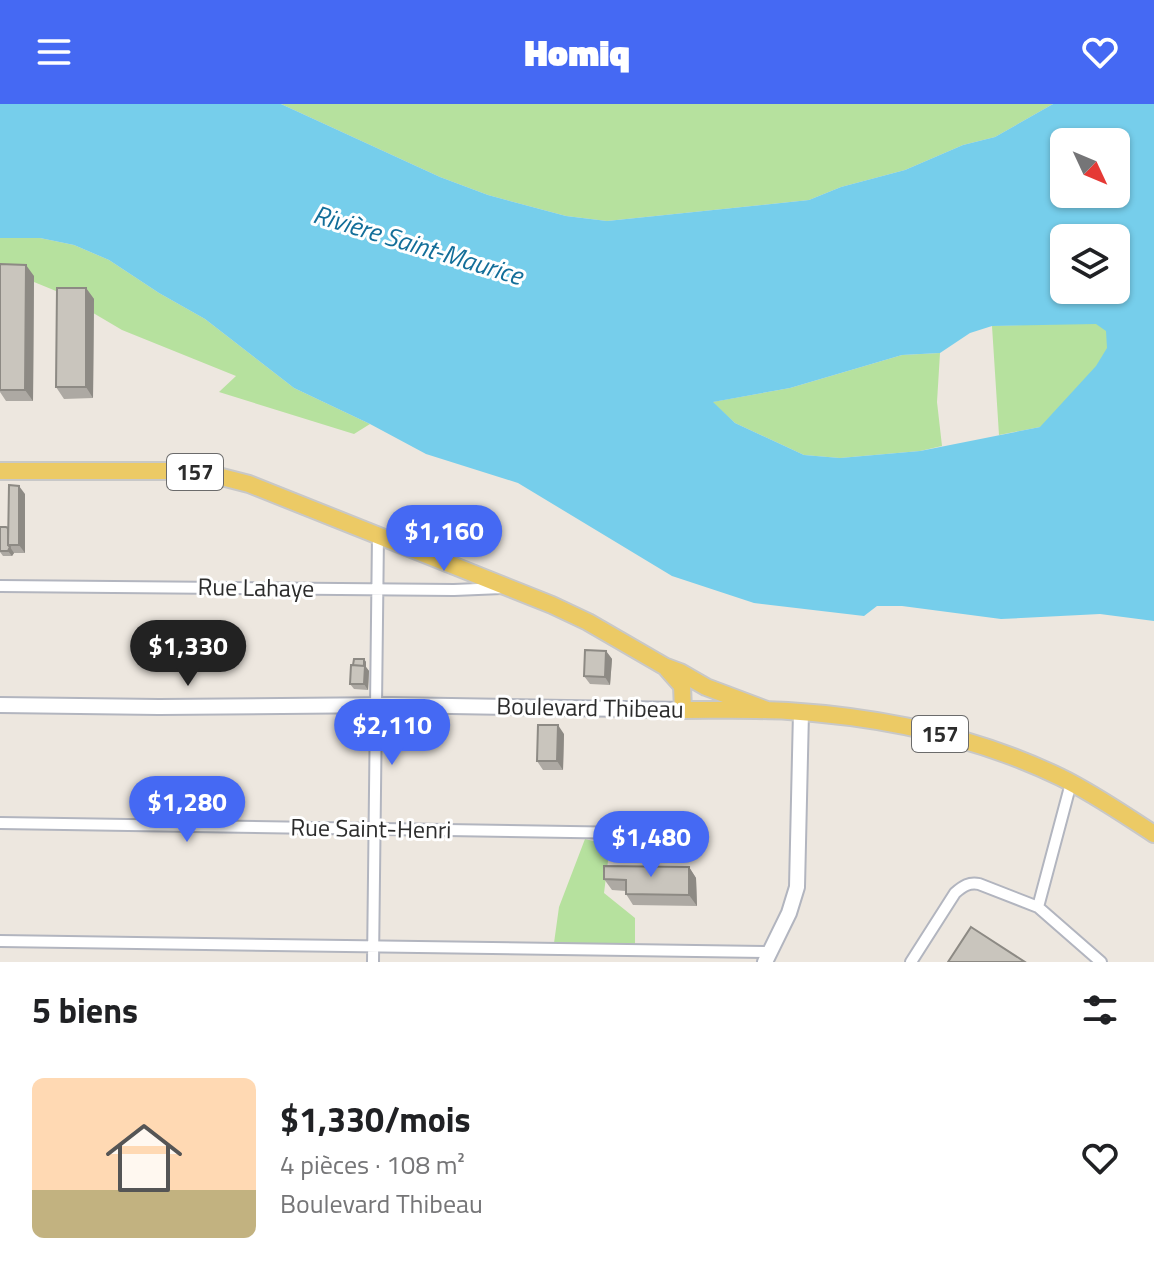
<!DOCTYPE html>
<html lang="fr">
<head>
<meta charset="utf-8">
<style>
	:root { --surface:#fff; --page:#f2f2f2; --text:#202124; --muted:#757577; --accent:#4569f3 }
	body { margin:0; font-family:"Titillium Web",sans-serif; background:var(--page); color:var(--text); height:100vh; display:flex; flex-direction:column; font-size:30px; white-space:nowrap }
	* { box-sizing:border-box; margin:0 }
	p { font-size:26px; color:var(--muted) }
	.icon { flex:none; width:44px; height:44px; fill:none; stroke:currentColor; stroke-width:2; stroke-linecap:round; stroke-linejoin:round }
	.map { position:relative; height:858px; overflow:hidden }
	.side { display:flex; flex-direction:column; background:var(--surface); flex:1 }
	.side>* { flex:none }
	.needle { width:52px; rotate:134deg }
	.buttons { position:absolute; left:1050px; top:24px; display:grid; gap:16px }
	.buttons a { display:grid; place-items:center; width:80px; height:80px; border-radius:12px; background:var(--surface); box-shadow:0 2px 6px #0004; font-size:40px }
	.price { position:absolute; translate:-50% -68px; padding:0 18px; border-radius:28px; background:var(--accent); color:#fff; font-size:26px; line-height:52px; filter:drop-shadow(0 2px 4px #0008) }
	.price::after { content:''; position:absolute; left:50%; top:48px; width:24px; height:18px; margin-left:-12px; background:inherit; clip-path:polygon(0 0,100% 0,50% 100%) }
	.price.on { background:#222; color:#fff }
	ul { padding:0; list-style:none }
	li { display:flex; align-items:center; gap:24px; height:200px; padding:0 32px }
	li span { display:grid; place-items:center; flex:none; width:224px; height:160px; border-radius:12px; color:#555 }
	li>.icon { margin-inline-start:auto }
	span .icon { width:96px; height:96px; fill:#fffc; stroke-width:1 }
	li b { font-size:34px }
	h2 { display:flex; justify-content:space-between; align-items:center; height:96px; padding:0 32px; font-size:34px }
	header { display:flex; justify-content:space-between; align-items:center; height:104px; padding:0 32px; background:var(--accent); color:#fff; font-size:36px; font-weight:800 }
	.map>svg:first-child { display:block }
	.green { fill:#b6e19e }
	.water { fill:#76ceeb; fill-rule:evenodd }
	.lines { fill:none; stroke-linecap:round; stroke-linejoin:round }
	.minor-casing { stroke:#b2b5bf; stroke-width:14 }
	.tertiary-casing { stroke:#b2b5bf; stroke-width:18 }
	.primary-casing { stroke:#c8c8c8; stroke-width:20 }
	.minor { stroke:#fff; stroke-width:10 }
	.tertiary { stroke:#fff; stroke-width:14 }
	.primary { stroke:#ecca65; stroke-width:16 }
	.wall { fill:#ada9a3 }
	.shaded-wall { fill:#8d8a84 }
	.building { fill:#c9c5bd; stroke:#8d8a84; stroke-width:2 }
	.labels { text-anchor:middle; stroke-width:6; stroke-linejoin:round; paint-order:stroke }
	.shield { fill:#fff; stroke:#6b6b6b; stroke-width:2 }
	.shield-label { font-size:22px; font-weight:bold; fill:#2c2c2c }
	.street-label { font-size:24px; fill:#2c2c2c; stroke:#fff }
	.water-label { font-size:26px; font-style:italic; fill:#136e99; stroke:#fff }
</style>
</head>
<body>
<header><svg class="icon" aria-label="menu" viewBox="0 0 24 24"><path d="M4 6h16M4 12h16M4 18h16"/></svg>Homiq<svg class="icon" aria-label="heart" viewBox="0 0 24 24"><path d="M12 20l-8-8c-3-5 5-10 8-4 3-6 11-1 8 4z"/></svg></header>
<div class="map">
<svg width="1154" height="858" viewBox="0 0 1154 858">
	<rect width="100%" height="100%" fill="#ede7df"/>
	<path class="green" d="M281,0H1053L995,33L963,41L905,66L841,83L809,96L607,117L566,112L488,91L440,73Z
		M0,134H40L74,141L109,156L159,189L205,215L294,284L370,320L354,330L219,288L236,272L122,226L56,187L34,178L12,183L0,262Z
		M1116,186L1154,330L1040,323L999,331L992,222L1056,220Z
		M940,249L937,298L942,342L920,347L840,354L804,351L735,319L712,298L790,284L902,251Z
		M585,735L610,741L604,789L635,814V841L554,839L559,803Z"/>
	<path class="water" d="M0,0H281L440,73L488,91L566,112L607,117L809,96L841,83L905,66L963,41L995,33L1053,0H1154V517L1100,510L1001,515L902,502H877L864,512L754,499L672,472L518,379L426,350L370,320L294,284L205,215L159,189L109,156L74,141L40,134H0ZM1064,38H1116V90H1064ZM1064,134H1116V186H1064ZM1096,220L1106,227L1107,244L1096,262L1040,323L920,347L840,354L804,351L735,319L713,298L790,284L902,251L940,249L970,229L992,222Z"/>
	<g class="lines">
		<g class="minor-casing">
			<path id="minor" d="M0,482L454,486L502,484
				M0,719L694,730
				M1038,803L1071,679
				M0,837L770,848
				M373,858L378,431
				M911,858L955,789C963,782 969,778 979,780L1038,803L1101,858"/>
		</g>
		<g class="tertiary-casing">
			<path id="tertiary" d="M0,601L159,603L392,601L683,606
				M765,858L789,809L797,783L801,608"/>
		</g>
		<g class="primary-casing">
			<path id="primary" d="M0,367H183L210,370L249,380L552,501L588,518L664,562L680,568L706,583L767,606
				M667,565L682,582L683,606C718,606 753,605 788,607C881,613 975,632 1060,673C1093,689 1123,710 1154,730"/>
		</g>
		<use href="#minor" class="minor"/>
		<use href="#tertiary" class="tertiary"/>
		<use href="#primary" class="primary"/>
	</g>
	<path class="wall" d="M0,160L34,172L33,297H6L0,288Z
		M86,184L94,195L93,294L64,295L56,283Z
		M25,390V449H14L12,452H3L0,448V423L8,424Z
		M606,547L612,555L610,581L590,580L584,572Z
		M364,555L366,558V563L369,567L368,586L354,585L350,580L353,561Z
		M564,630L563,666H543L537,657Z
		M689,763L696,774L697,802L633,801L626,790V787L612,786L604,775Z"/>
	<path class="shaded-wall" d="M26,161L34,172L33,297L25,286Z
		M86,184L94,195L93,294L86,283Z
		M19,382L25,390V449L19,441Z
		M10,443L14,449L12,452L8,447Z
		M606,547L612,555L610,581L605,573Z
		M364,555L366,558V563L369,567L368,586L364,580Z
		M558,621L564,630L563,666L557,657Z
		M689,763L696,774L697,802L689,791Z"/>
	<path class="building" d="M0,160L26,161L25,286H0Z
		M57,184H86V283H56Z
		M9,381L19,382V441H8Z
		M0,423H6L8,424V441L10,443L8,447H0Z
		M585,546L606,547L605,573L584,572Z
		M354,555H364V562L353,561Z
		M351,561L365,562L364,580H350Z
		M538,621H558L557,657H537Z
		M604,762L689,763V791L626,790V776L604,775Z
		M971,823L1025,858H948Z"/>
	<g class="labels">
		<g class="shield">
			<rect x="167" y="350" width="56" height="36" rx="6"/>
			<rect x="912" y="612" width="56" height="36" rx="6"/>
		</g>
		<g class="shield-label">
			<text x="195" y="376">157</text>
			<text x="940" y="638">157</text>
		</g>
		<g class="street-label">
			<text transform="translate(256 484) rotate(1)" y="8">Rue Lahaye</text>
			<text transform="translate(590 604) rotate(1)" y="8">Boulevard Thibeau</text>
			<text transform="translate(371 725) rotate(1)" y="8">Rue Saint-Henri</text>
		</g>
		<g class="water-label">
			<text transform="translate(418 141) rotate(17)" y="9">Rivière Saint-Maurice</text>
		</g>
	</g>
</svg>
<div class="buttons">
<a><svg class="needle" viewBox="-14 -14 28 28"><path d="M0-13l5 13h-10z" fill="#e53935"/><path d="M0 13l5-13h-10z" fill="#757577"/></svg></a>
<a><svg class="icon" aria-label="layers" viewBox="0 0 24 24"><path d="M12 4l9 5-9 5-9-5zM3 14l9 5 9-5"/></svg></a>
</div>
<b class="price" style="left:444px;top:469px">$1,160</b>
<b class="price on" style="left:188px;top:584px">$1,330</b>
<b class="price" style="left:392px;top:663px">$2,110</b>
<b class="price" style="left:187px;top:740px">$1,280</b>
<b class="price" style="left:651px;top:775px">$1,480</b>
</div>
<section class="side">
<h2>5 biens<svg class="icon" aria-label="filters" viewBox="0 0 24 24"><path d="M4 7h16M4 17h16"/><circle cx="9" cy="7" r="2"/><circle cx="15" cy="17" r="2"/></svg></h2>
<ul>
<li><span style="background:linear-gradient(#ffd9b3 70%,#c2b280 0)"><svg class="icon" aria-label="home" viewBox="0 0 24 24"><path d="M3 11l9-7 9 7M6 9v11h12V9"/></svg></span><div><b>$1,330/mois</b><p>4 pièces · 108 m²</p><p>Boulevard Thibeau</p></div><svg class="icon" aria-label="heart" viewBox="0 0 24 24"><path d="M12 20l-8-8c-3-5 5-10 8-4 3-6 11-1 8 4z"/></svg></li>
</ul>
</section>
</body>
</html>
